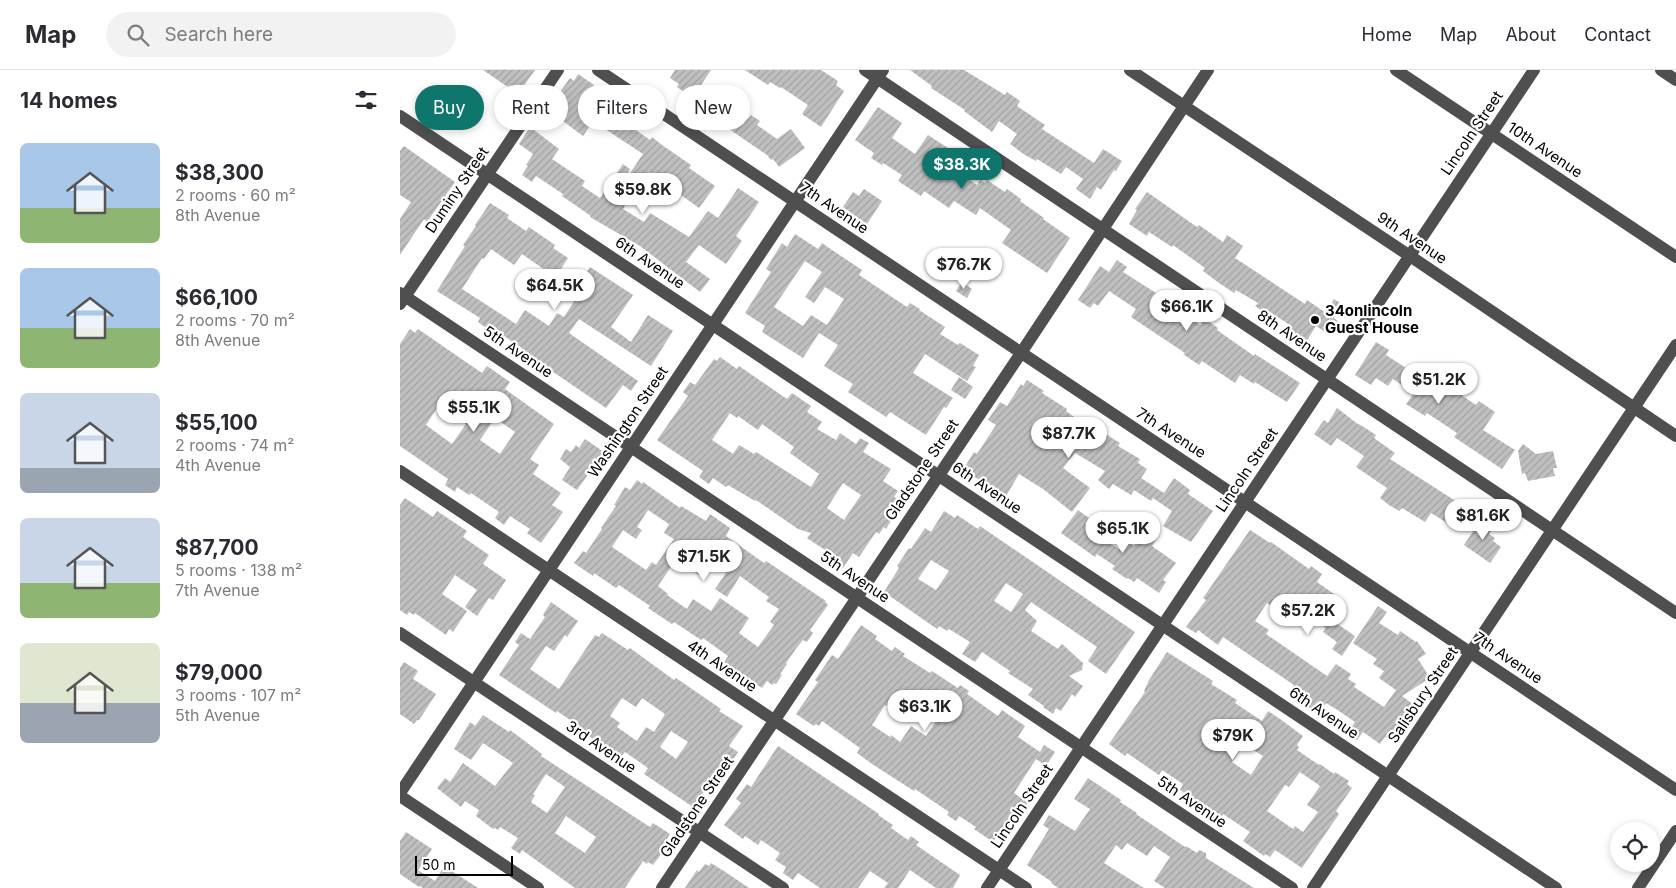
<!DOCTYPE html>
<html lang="en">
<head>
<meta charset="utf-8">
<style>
	:root { --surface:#fff; --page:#f2f2f3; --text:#2b2b33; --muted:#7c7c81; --line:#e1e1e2; --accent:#0f766e }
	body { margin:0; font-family:Inter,sans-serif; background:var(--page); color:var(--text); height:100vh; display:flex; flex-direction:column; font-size:19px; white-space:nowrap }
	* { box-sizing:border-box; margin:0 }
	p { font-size:16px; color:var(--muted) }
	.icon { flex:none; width:28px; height:28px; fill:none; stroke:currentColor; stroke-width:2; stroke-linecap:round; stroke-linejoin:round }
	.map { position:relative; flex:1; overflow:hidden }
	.sheet { display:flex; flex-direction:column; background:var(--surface); width:400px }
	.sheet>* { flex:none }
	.top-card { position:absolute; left:15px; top:15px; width:475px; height:45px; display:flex; gap:10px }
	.buttons { position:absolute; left:1210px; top:752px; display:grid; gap:10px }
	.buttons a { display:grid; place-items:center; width:50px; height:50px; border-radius:50%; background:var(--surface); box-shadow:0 2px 8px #0003; font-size:25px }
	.scale { position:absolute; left:15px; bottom:12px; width:98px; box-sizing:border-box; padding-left:5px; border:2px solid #000; border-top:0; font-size:14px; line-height:18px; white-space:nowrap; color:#000; -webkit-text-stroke:4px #fff; paint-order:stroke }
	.price { position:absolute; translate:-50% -42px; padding:0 11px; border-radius:18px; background:#fff; color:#222; font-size:16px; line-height:32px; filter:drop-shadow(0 1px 2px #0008) }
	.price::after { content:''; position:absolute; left:50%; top:30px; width:15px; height:11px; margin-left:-8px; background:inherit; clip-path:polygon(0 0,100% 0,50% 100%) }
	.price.on { background:var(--accent); color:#fff }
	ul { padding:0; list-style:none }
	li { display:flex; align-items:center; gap:15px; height:125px; padding:0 20px }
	li span { display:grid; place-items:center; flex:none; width:140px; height:100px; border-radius:8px; color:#555 }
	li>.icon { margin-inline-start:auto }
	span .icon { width:60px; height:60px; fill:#fffc; stroke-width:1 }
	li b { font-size:21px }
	h2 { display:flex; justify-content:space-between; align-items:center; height:60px; padding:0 20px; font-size:21px }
	.chip { padding:0 18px; border-radius:22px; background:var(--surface); box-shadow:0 2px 8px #0003; font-size:18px; line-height:45px }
	.chip.on { background:var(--accent); color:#fff }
	header { display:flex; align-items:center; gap:30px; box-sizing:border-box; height:70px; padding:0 25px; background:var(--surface); border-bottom:1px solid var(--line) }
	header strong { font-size:24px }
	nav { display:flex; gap:28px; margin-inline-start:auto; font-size:18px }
	.search { width:350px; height:45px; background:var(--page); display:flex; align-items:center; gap:12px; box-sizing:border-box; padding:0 18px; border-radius:28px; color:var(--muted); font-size:19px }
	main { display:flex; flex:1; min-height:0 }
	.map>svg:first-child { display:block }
	.building { fill:url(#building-hatch); fill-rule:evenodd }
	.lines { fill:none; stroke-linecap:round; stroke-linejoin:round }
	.minor { stroke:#4f4f4f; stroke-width:12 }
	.poi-dot { fill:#000; stroke:#fff; stroke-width:2 }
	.labels { text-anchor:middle; stroke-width:4.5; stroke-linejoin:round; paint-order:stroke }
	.street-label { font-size:15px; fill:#000; stroke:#fff }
	.poi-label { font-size:15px; font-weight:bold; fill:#000; stroke:#fff; text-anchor:start }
</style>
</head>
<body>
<header>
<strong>Map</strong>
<div class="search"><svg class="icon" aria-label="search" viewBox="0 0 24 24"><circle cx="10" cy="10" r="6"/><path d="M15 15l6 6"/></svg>Search here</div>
<nav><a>Home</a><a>Map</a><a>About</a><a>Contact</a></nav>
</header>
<main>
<section class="sheet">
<h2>14 homes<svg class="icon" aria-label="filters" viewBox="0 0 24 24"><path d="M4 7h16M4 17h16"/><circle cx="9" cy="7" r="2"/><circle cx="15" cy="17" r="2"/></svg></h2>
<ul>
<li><span style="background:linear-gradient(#a9c7e8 65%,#8fb573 0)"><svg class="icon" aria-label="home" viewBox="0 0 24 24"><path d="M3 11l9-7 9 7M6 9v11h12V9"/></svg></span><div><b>$38,300</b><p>2 rooms · 60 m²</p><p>8th Avenue</p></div></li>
<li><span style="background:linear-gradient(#a9c7e8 60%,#8fb573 0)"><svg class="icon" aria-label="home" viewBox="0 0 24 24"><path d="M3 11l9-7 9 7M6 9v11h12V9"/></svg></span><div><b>$66,100</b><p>2 rooms · 70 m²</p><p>8th Avenue</p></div></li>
<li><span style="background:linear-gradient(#c9d6e8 75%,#9aa5b1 0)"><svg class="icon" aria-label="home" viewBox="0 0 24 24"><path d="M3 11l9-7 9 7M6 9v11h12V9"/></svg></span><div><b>$55,100</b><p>2 rooms · 74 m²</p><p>4th Avenue</p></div></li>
<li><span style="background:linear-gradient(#c9d6e8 65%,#8fb573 0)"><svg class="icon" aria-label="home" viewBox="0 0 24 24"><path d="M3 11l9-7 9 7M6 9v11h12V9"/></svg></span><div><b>$87,700</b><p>5 rooms · 138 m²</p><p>7th Avenue</p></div></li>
<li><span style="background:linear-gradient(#dfe7d0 60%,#9aa5b1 0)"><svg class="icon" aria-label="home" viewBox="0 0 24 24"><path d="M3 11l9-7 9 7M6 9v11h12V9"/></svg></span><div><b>$79,000</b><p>3 rooms · 107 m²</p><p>5th Avenue</p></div></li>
</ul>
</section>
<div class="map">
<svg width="1276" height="818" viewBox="0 0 1276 818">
	<defs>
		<pattern id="building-hatch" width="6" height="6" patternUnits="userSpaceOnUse" patternTransform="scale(1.25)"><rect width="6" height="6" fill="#bfbfbf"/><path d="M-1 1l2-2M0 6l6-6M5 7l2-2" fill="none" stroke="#a2a2a2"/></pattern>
	</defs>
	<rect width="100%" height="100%" fill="#fff"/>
	<path class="building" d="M83,0H135L118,24Z
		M275,0H311L301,15L331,34L324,43L342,54L346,48L348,49L351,45L360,51L357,55L377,69L391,59L405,78L379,97L373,89L371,90L367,85L326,57L325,59L307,49L312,41L277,17L279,14L270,8Z
		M345,0H421L438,11L436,15L444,21L421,57L402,44L408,35L381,17L380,18L370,12L368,15Z
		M510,0H564L605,25L607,22L620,31L617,36L645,55L642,59L694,93L703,79L722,91L716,101L714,100L701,120L697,117L690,129L676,119L683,109L666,97L661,104L637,89L636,91L625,85L610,74L617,64L599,51L592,62L564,41L565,40L531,18L532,16Z
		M178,4L194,15L193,17L195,18L190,26L227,50L226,53L250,70L252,67L262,75L291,95L289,98L315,116L299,138L249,102L240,114L228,106L243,84L193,51L183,66L152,43L165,25L160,22L170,8L174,11Z
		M478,37L502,53L492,68L515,84L528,65L548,78L545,83L560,94L557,101L577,115L580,110L585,113L587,110L605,122L607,119L621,129L620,131L644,148L643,149L670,168L647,203L602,173L611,160L580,138L576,145L554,131L549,138L524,121L521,126L498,111L502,105L483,93L482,95L471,88L474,83L455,70Z
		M130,57L159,79L152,89L185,111L182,116L200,128L223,94L230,99L213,128L225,136L223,139L244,152L250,143L289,167L308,141L318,148L338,118L359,132L336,166L342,171L326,194L299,175L286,192L310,209L300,222L240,176L190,147L191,146L162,126L163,124L136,106L132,112L122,105L128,96L126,95L133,84L119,74Z
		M4,76L55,112L27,152L24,149L0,185V149L11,132L0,125V81Z
		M464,119L482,131L467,154L443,137L453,122L459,126Z
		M747,122L797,157L799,155L823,172L827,165L843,176L835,188L905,234L907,230L926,243L934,229L943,235L934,248L939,252L930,265L916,256L906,272L887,259L890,255L867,240L865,243L855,236L858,233L836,220L834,223L819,213L803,201L805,198L773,175L772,177L749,162L747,166L729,154L737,140L735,139Z
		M90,133L109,145L107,148L126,161L129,157L155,175L153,178L168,188L157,205L146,198L145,200L122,184L114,195L91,179L84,189L82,188L62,219L116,254L125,240L149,256L157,243L164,247L182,219L178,216L190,197L233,225L211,257L231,272L248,245L273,261L251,296L179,249L169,263L238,311L231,321L223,315L206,338L121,280L122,278L104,266L102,269L78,252L80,248L37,221L65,176L63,175L76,156L75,155Z
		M395,164L418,179L422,173L432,180L462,200L459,205L507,237L510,233L520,239L519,240L545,257L540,264L558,275L560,273L579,285L573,296L576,297L567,311L525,284L513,303L553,328L546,338L544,337L526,365L490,342L486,347L448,322L453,314L424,296L438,275L419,263L403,288L362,262L365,256L345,243L371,202L366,199L382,173L387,177ZM405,191L422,202L405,227L414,233L425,217L444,229L427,255L411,245L403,256L374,237Z
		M717,190L727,197L723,202L775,235L800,255L805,249L818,258L817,260L854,286L855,284L900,313L887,332L855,312L854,314L840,305L835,313L802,291L799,295L783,284L785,283L731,247L736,239L709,221L698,236L694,233L690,238L678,230L700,196L709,202Z
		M562,212L572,219L567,228L556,221Z
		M10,259L15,263L18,259L82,303L87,296L110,312L105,319L154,354L130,389L139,395L133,404L161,423L152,435L163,442L141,473L127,463L130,459L110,446L104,455L95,448L99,442L71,423L69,425L57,417L55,422L45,415L48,409L0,376V274ZM39,335L66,354L52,374L26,355ZM95,348L115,362L100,384L80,370Z
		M976,272L989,280L986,285L1046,324L1051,318L1076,335L1079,331L1095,342L1083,360L1115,380L1102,399L1054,367L1057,363L1027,343L1025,346L1006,334L1014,323L993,309L988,316L976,308L971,315L955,305Z
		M320,287L337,299L339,296L387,329L392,323L411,336L407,342L422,352L417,359L436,370L440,363L456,374L460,368L469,373L463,382L491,399L483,411L498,421L494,427L502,432L486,459L484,457L479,464L476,462L459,487L453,483L443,498L431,490L434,486L407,468L411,463L398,459L356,430L355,431L328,415L326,417L313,408L309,414L299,407L303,401L257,370L288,326L283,322L290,312L295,315L314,289L317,291ZM330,343L337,348L338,346L358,360L362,354L394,377L390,383L419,404L411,417L356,382L354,384L339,375L333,384L312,370ZM443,413L461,425L444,450L427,438Z
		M559,307L573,317L565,329L551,320Z
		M627,310L644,321L642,323L667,339L666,341L697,364L699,360L720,373L718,376L740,389L738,393L747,399L741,408L764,423L774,408L790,420L788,424L813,441L791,472L763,456L772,441L753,428L751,431L734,420L731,425L713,414L709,419L698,410L705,401L675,383L663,398L690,418L672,442L643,419L619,404L606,426L563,400L574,382L577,384L596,355L588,350L600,332L607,336L621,314L623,316Z
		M937,338L959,355V354L976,365L974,368L995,383L990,389L1065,437L1052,456L1031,443L1025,452L1002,438L999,441L989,435L980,428L987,418L956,397L964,386L937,368L931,376L914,364L924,350L928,353Z
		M185,369L204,382L177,420L162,410L170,397L160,389L166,379L171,382L176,375L179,378Z
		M1123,374L1136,384L1153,381L1157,398H1153L1155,406L1128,411L1125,403L1122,404L1118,381Z
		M237,410L242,414L243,412L280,438L281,436L306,451L310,444L330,458L326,466L364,493L366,491L426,531L425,532L428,535L410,560L413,563L407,572L403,570L398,576L386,593L387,594L380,604L382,605L376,614L374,613L372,615L367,611L362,618L338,602L337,604L323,594L328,586L303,568L301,570L274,552L272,554L248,538L250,536L219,515L216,518L194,503L193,506L174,493L183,481L186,483L202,459L201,458L216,436L214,435L225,417L230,420ZM248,440L269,454L264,463L274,469L256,495L252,492L246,500L212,477L223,460L236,469L242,460L237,457ZM308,491L326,503L315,519L327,527L340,506L369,527L366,531L379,539L370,552L374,555L358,577L339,563L349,548L320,528L311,541L293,529L287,539L267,525L268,524L258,516L273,494L280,498L283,494L299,505Z
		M5,428L33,447L37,441L67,461L63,467L89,485L83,494L106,510L93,530L89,528L77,546L65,537L77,520L55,505L42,524L67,541L53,562L49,559L46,565L15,543L14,545L9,542L7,545L0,540V435Z
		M678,440L689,448L685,454L707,469L706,471L722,481L728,472L734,476L747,461L757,468L752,476L776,493L763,510L766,512L759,523L737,508L734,512L728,508L727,509L712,499L715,496L697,484L695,487L661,463Z
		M544,441L555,448L557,445L578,459L580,456L735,562L706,604L688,591L697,577L631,532L625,540L637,551L631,561L658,579L662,574L683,593L682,600L669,606L683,616L675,627L672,624L661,641L656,638L653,644L643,637L644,636L628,625L633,619L608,603L610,601L582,582L575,592L562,584L570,572L549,559L547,561L539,556L537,559L484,522L499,498L497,496L509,478L511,479L525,458L531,462ZM531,490L549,501L536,520L518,509ZM606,513L623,524L611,542L594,531Z
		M1083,446L1095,455L1089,464L1095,468L1093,471L1101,477L1090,493L1064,475Z
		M850,460L870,473L871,472L909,499L911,496L922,504L917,512L941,529L939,532L947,538L936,553L955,566L942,586L932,579L937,572L923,562L926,558L911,548L915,542L899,531L887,547L867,533L855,551L869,560L866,564L927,606L936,594L951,604L948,609L956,614L954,617L984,637L996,620L979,608L984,601L973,594L977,589L953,573L978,536L987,542L979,553L998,565L1000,561L1016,572L1017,571L1026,584L1018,589L1030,608L1002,626L1018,638L1009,651L1003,647L988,669L985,667L980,674L963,662L957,670L947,663L955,652L936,639L926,633L918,644L888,623L894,615L823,567L818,575L798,560L796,563L786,557L806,530L803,528Z
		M151,532L178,551L167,567L165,565L154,581L146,576L130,599L159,619L195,565L199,567L202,563L228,580L230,578L274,610L276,608L321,639L319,641L343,656L329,676L338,682L319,711L314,707L293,737L244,704L248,698L225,682L221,687L214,682L209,688L193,677L197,672L177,658L179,656L157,641L156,643L99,605L119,575L115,572L121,563L130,569L145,547L143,545ZM222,628L236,637L242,628L265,644L254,662L246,657L237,671L217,657L220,653L210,646ZM271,661L288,672L276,689L260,677Z
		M461,555L477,566L475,569L492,581L495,577L505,584L503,586L530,603L532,601L558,618L560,615L569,621L567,624L598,646L602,640L625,656L618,667L640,682L644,675L655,682L646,696L636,689L614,723L628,733L620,744L614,740L593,772L574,759L576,757L559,746L556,751L547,745L549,742L515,719L514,721L472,694L457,683L460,678L422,651L419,656L416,654L414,656L396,644L418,612L415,610L432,585L438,589ZM498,625L517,638L523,629L542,642L526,666L511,656L500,672L491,665L490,667L472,655L485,635L487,636L494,626L496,628Z
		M767,582L813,611L811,614L837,630L835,633L862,651L868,641L880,649L903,666L897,675L899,677L897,680L919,695L920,694L934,704L935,702L949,711L947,714L952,718L936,741L939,744L902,798L875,780L870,787L865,784L864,786L843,771L850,762L823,744L822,746L780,720L783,714L762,700L759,705L727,683L725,686L709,674L745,622L744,621L749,610ZM844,674L863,686L851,705L832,692ZM900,702L920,716L907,735L918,742L903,762L895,756L893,759L867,741L885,715L889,717Z
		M4,592L18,601L13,609L36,624L19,650H17L14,654L0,644V598Z
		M83,645L109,662L110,660L142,684L141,686L250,757L253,753L270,764L265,772L272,776L265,785L262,783L253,795L248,792L247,794L243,791L225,818H175L122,780L120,784L111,778L118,768L100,757L98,760L95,758L93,759L76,746L79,740L65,731L61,737L37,718L45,708L50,712L63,693L95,716L113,693L83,673L71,690L54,679L70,652L75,656ZM146,704L165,717L147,743L131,732L135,725L133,724ZM166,746L196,767L185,783L155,763Z
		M378,676L479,744L478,745L493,755L491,758L508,770L511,766L519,772L516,775L560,805L553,818H536L510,800L498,818H484L488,813L470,801L458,818H420L398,803L393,810L383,803L386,797L375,790L380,783L361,770L358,775L345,766L343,769L324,755L341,733L336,729L347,714L351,717Z
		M688,708L721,730L720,732L737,743L736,744L785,777L786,776L797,783L799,780L806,783V788L854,818H765L754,811L770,787L754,776L747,786L727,773L722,780L716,775L704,793L744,818H658L651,813L652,812L627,795L649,759L643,755L649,745L675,761L690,739L674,729Z
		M6,762L32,779L18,800L35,811L44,796L78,818H23L20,816L19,817L0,804V771Z
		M311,793L327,803L349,818H285L297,800L299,802L305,794L309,796Z"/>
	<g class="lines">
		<path class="minor" d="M198,0L1276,720
			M465,0L1276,543
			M730,0L1010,186L1276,366
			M996,0L1276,187
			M1261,0L1276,10
			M0,46L1156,818
			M0,223L892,818
			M0,234L158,0
			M0,401L626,818
			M0,563L383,818
			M0,723L483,0
			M0,726L138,818
			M262,818L621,283L808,0
			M587,818L1134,0
			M913,818L1276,275
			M1238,818L1276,761"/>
	</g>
	<circle class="poi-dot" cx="915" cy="250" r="5"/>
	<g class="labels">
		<g class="street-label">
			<text transform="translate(1072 63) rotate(-56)" y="5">Lincoln Street</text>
			<text transform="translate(1145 80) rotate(34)" y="5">10th Avenue</text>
			<text transform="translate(57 120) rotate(-56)" y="5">Duminy Street</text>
			<text transform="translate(434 138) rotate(34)" y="5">7th Avenue</text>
			<text transform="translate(1012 168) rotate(34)" y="5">9th Avenue</text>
			<text transform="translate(250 193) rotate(34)" y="5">6th Avenue</text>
			<text transform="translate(892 266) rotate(34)" y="5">8th Avenue</text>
			<text transform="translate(118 282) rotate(34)" y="5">5th Avenue</text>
			<text transform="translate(228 352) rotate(-56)" y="5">Washington Street</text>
			<text transform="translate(771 363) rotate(33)" y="5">7th Avenue</text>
			<text transform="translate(522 400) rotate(-56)" y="5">Gladstone Street</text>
			<text transform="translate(847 400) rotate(-56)" y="5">Lincoln Street</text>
			<text transform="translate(587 418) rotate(34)" y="5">6th Avenue</text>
			<text transform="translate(455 507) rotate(34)" y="5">5th Avenue</text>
			<text transform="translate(1108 588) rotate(34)" y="5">7th Avenue</text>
			<text transform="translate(322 596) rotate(34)" y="5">4th Avenue</text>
			<text transform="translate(1023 625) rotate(-56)" y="5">Salisbury Street</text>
			<text transform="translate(924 643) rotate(34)" y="5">6th Avenue</text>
			<text transform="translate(201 677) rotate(34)" y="5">3rd Avenue</text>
			<text transform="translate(792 732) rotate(34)" y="5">5th Avenue</text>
			<text transform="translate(622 736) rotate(-56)" y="5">Lincoln Street</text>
			<text transform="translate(297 737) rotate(-56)" y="5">Gladstone Street</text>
		</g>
		<g class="poi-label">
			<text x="925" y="246">34onlincoln<tspan x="925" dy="17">Guest House</tspan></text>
		</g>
	</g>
</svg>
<div class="buttons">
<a><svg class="icon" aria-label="locate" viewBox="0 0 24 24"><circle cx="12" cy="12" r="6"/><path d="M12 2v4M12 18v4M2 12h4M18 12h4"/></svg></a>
</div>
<div class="scale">50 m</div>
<b class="price on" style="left:562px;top:120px">$38.3K</b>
<b class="price" style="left:243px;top:145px">$59.8K</b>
<b class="price" style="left:564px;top:220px">$76.7K</b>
<b class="price" style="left:155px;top:241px">$64.5K</b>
<b class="price" style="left:787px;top:262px">$66.1K</b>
<b class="price" style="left:1039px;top:335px">$51.2K</b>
<b class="price" style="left:74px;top:363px">$55.1K</b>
<b class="price" style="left:669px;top:389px">$87.7K</b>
<b class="price" style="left:1083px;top:471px">$81.6K</b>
<b class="price" style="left:723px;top:484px">$65.1K</b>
<b class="price" style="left:304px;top:512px">$71.5K</b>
<b class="price" style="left:908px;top:566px">$57.2K</b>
<b class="price" style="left:525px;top:662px">$63.1K</b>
<b class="price" style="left:833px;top:691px">$79K</b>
<div class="top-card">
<a class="chip on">Buy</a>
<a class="chip">Rent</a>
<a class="chip">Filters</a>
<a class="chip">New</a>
</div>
</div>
</main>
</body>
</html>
